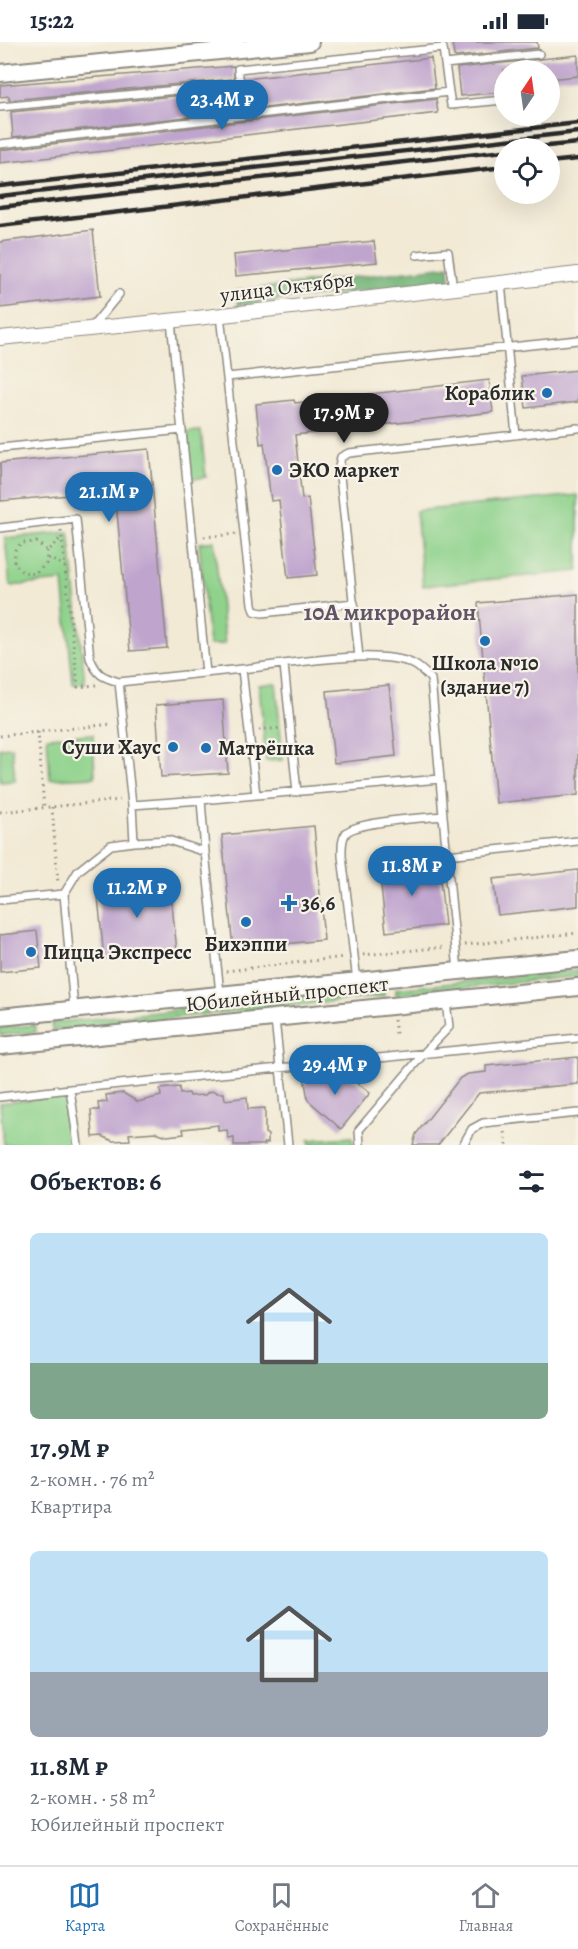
<!DOCTYPE html>
<html lang="ru">
<head>
<meta charset="utf-8">
<style>
	:root { --surface:#fff; --page:#f2f2f3; --text:#1f2937; --muted:#747a83; --line:#e0e1e3; --accent:#1f6fb2 }
	body { margin:0; font-family:Alegreya,serif; background:var(--page); color:var(--text); height:100vh; display:flex; flex-direction:column; font-size:22px; white-space:nowrap }
	* { box-sizing:border-box; margin:0 }
	p { font-size:20px; color:var(--muted) }
	.icon { flex:none; width:33px; height:33px; fill:none; stroke:currentColor; stroke-width:2; stroke-linecap:round; stroke-linejoin:round }
	.map { position:relative; height:1103px; overflow:hidden }
	.side { display:flex; flex-direction:column; background:var(--surface); flex:1 }
	.side>* { flex:none }
	.needle { width:39px; rotate:13deg }
	.controls { position:absolute; left:494px; top:18px; display:grid; gap:12px }
	.controls a { display:grid; place-items:center; width:66px; height:66px; border-radius:50%; background:var(--surface); box-shadow:0 6px 24px #0002; font-size:30px }
	.price { position:absolute; translate:-50% -51px; padding:0 14px; border-radius:21px; background:var(--accent); color:#fff; font-size:20px; line-height:39px; filter:drop-shadow(0 2px 3px #0008) }
	.price::after { content:''; position:absolute; left:50%; top:36px; width:18px; height:14px; margin-left:-9px; background:inherit; clip-path:polygon(0 0,100% 0,50% 100%) }
	.price.selected { background:#222; color:#fff }
	ul { padding:0; list-style:none }
	li { display:grid; align-content:center; gap:12px; height:318px; padding:0 30px }
	li span { display:grid; place-items:center; height:186px; border-radius:9px; color:#555 }
	li>.icon { margin-inline-start:auto }
	span .icon { width:108px; height:108px; fill:#fffc; stroke-width:1 }
	li b { font-size:26px }
	h2 { display:flex; justify-content:space-between; align-items:center; height:72px; padding:0 30px; font-size:26px }
	.status { display:flex; justify-content:space-between; align-items:center; height:42px; padding:0 30px; background:var(--surface); direction:ltr }
	.status svg { height:16px; fill:currentColor }
	.dock { display:flex; justify-content:space-around; align-items:center; height:84px; border-top:2px solid var(--line); background:var(--surface); font-size:16px; color:var(--muted) }
	.dock a { display:grid; justify-items:center; gap:3px }
	.dock .selected { color:var(--accent) }
	.map>svg:first-child { display:block }
	.green { fill:#8ed28b; stroke:#5c7e5b; stroke-width:1.5 }
	.forest { fill:#72b477; stroke:#4e7051; stroke-width:1.5 }
	.building { fill:#bfa4ce }
	.lines { fill:none; stroke-linecap:round; stroke-linejoin:round }
	.service-casing { stroke:#8e8a80; stroke-width:10 }
	.minor-casing { stroke:#8e8a80; stroke-width:16 }
	.tertiary-casing { stroke:#8e8a80; stroke-width:20 }
	.path { stroke:#8e8a80; stroke-width:3; stroke-dasharray:1.5 4.5; stroke-linecap:butt }
	.service { stroke:#fff; stroke-width:7 }
	.minor { stroke:#fff; stroke-width:14 }
	.tertiary { stroke:#fff; stroke-width:16 }
	.rail { stroke:#2b2b2b; stroke-width:4.5 }
	.poi-dot { fill:#1f6fb2; stroke:#f7f3e8; stroke-width:2 }
	.labels { text-anchor:middle; stroke-width:4.5; stroke-linejoin:round; paint-order:stroke }
	.street-label { font-size:21px; fill:#2b2b2b; stroke:#f7f3e8 }
	.poi-label { font-size:21px; font-weight:bold; fill:#2b2b2b; stroke:#f7f3e8; text-anchor:start }
	.quarter-label { font-size:24px; font-weight:bold; fill:#5f5564; stroke:#f7f3e8 }
</style>
</head>
<body>
<div class="status"><b>15:22</b><svg viewBox="0 0 49 12"><path d="M0 12V9h3v3zM5 12V6h3v6zM10 12V3h3v9zM15 12V0h3v12zM26 1h20v11H26zM47 4h2v5h-2z"/></svg></div>
<div class="map">
<svg width="578" height="1103" viewBox="0 0 578 1103">
	<rect width="100%" height="100%" fill="#f7f3e8"/>
	<filter id="ink" filterUnits="userSpaceOnUse"><feTurbulence type="fractalNoise" baseFrequency=".0167" numOctaves="2"/><feDisplacementMap in="SourceGraphic" scale="12" xChannelSelector="R" yChannelSelector="G"/><feConvolveMatrix kernelMatrix="1 2 1 2 8 2 1 2 1" color-interpolation-filters="sRGB"/></filter>
	<filter id="wash" filterUnits="userSpaceOnUse"><feTurbulence type="fractalNoise" baseFrequency=".008" numOctaves="4" result="noise"/><feDisplacementMap in="SourceGraphic" scale="24" xChannelSelector="R" yChannelSelector="G"/><feGaussianBlur stdDeviation="1.35" result="paint"/><feColorMatrix in="noise" values="0 0 0 0 0 0 0 0 0 0 0 0 0 0 0 0 0 1.4 0 .05"/><feComposite in="paint" operator="in"/></filter>
	<g filter="url(#wash)">
		<rect width="100%" height="100%" fill="#f2ead5"/>
		<path class="green" d="M201,389L206,435L192,437L187,390Z
			M578,453V529L423,544L416,469Z
			M69,490L85,641L73,642L63,539L10,544L5,496Z
			M214,499L225,602L209,603L199,501Z
			M276,641L283,718L266,719L259,643Z
			M93,692L95,735L50,737L47,695Z
			M12,705L15,739L0,740V706Z
			M578,928V934L396,953V947Z
			M383,947L384,954L52,988V981Z
			M35,983L36,990L0,993V986Z
			M66,1053L72,1103H4L0,1061Z
			M352,1095L353,1103H310L309,1098Z"/>
		<path class="forest" d="M449,224L450,239L238,263L237,249Z"/>
		<g id="blocks">
			<path class="building" d="M452,0H537L538,6L456,15L454,14Z
				M578,13V34L549,37V28H504V50L460,54L457,26Z
				M431,16L435,46L248,68L245,37Z
				M234,24V37L9,58V54L0,55V43Z
				M235,48L237,69L13,95L11,70Z
				M436,57L438,71L0,121V108Z
				M93,188L100,254L0,266V200Z
				M374,199L377,220L236,234L234,213Z
				M578,328V360L526,366L522,334Z
				M489,338L493,370L295,393L302,457L308,456L317,533L288,536L279,458L271,459L264,401L260,402L256,362L294,358L295,361Z
				M149,407L167,606L130,609L115,449L1,459L0,421Z
				M578,552V753L496,761L478,561Z
				M389,643L396,714L334,721L327,649Z
				M223,658L228,731L161,735L156,663Z
				M314,784L324,898L233,907L222,793Z
				M438,819L445,883L386,890L379,826Z
				M578,828V864L498,873L493,837Z
				M169,836L177,909L104,917L97,844Z
				M37,889L41,926L0,930V893Z
				M578,1015V1042L479,1051L438,1103H413L416,1092L460,1036L468,1032L486,1030V1024Z
				M342,1029L370,1051L341,1087L308,1058L304,1034Z
				M179,1045L180,1052L189,1051L190,1054L205,1053L208,1050L214,1049L217,1051H224L225,1058L247,1055L248,1067L265,1066V1091L268,1093V1101H264L265,1103H234V1096L228,1097L227,1088L218,1089V1083L183,1087L184,1092L167,1094L156,1090L129,1092L130,1098L113,1099L102,1094L93,1095L91,1068H99L98,1061L107,1060L106,1053L123,1051L138,1060L161,1054L160,1047Z"/>
		</g>
	</g>
	<g filter="url(#ink)">
		<use href="#blocks" fill-opacity="0" stroke="#8e8a80" stroke-width="1.5"/>
		<g class="lines">
			<g class="service-casing">
				<path id="service" d="M445,22L449,50
					M240,42L243,74
					M0,65L240,42L238,27L443,6L445,22L539,12
					M0,102L449,50L451,63L504,58
					M417,213L448,210L453,247
					M501,241L516,393
					M220,273L252,562L254,569L262,571L354,561
					M171,279L206,631
					M92,285L119,252
					M227,335L578,298
					M0,406L182,388
					M0,486L76,477L90,616C97,633 102,635 119,640L242,627L256,753L201,758L205,810
					M359,615L339,425L341,415L349,411L578,386
					M284,623L297,750
					M242,627C283,623 378,605 413,622C421,626 425,631 431,637L440,737L256,753
					M119,640L132,763L201,758
					M440,737L443,774
					M132,763L134,800
					M447,813L578,799
					M0,858L64,852
					M357,939L342,814C342,806 341,798 346,791C357,779 425,776 443,774L458,929
					M74,967L64,852L78,829L111,803L134,800L168,798L205,810L220,951
					M275,977L288,1103
					M0,1055L70,1047
					M78,1103L70,1047L578,996
					M360,1103L359,1088L425,1010L449,985L446,959
					M463,1103L472,1087L483,1081L578,1071"/>
			</g>
			<g class="minor-casing">
				<path id="minor" d="M0,296L197,276L578,232"/>
			</g>
			<g class="tertiary-casing">
				<path id="tertiary" d="M0,31L310,0
					M0,975L578,917
					M0,1004L578,945"/>
			</g>
			<path class="path" d="M61,489L78,645L96,643
				M204,495L236,492
				M47,509L46,522L35,532L22,530L14,521L15,508L21,501L37,500L47,509L62,495
				M48,516L65,524
				M259,688L282,686
				M38,690L44,766
				M0,694L112,682
				M52,765L58,841
				M0,770L120,758
				M465,903L578,891
				M363,913L446,905
				M226,929L345,915
				M394,978L396,992
				M505,1090L507,1103"/>
			<use href="#service" class="service"/>
			<use href="#minor" class="minor"/>
			<use href="#tertiary" class="tertiary"/>
			<path class="rail" d="M527,106L578,101
				M549,120L578,117
				M0,144L578,81
				M0,154L578,90
				M0,165L504,109
				M0,184L504,125"/>
		</g>
	</g>
	<g class="poi-dot">
		<circle cx="547" cy="351" r="6"/>
		<circle cx="277" cy="428" r="6"/>
		<circle cx="485" cy="599" r="6"/>
		<circle cx="173" cy="705" r="6"/>
		<circle cx="206" cy="706" r="6"/>
		<path d="M286 852h6v6h6v6h-6v6h-6v-6h-6v-6h6z"/>
		<circle cx="246" cy="880" r="6"/>
		<circle cx="31" cy="910" r="6"/>
	</g>
	<g class="labels">
		<g class="street-label">
			<text transform="translate(287 245) rotate(-7)" y="7">улица Октября</text>
			<text transform="translate(287 952) rotate(-6)" y="7">Юбилейный проспект</text>
		</g>
		<g class="poi-label">
			<text x="535" y="358" text-anchor="end">Кораблик</text>
			<text x="289" y="435">ЭКО маркет</text>
			<text x="485" y="628" text-anchor="middle">Школа №10<tspan x="485" dy="24">(здание 7)</tspan></text>
			<text x="161" y="712" text-anchor="end">Суши Хаус</text>
			<text x="218" y="713">Матрёшка</text>
			<text x="301" y="868">36,6</text>
			<text x="246" y="909" text-anchor="middle">Бихэппи</text>
			<text x="43" y="917">Пицца Экспресс</text>
		</g>
		<g class="quarter-label">
			<text x="390" y="578">10А микрорайон</text>
		</g>
	</g>
</svg>
<div class="controls">
<a><svg class="needle" viewBox="-14 -14 28 28"><path d="M0-13l5 13h-10z" fill="#e53935"/><path d="M0 13l5-13h-10z" fill="#747a83"/></svg></a>
<a><svg class="icon" aria-label="locate" viewBox="0 0 24 24"><circle cx="12" cy="12" r="6"/><path d="M12 2v4M12 18v4M2 12h4M18 12h4"/></svg></a>
</div>
<b class="price" style="left:222px;top:89px">23.4M ₽</b>
<b class="price selected" style="left:344px;top:402px">17.9M ₽</b>
<b class="price" style="left:109px;top:481px">21.1M ₽</b>
<b class="price" style="left:412px;top:855px">11.8M ₽</b>
<b class="price" style="left:137px;top:877px">11.2M ₽</b>
<b class="price" style="left:335px;top:1054px">29.4M ₽</b>
</div>
<section class="side">
<h2>Объектов: 6<svg class="icon" aria-label="filters" viewBox="0 0 24 24"><path d="M4 7h16M4 17h16"/><circle cx="9" cy="7" r="2"/><circle cx="15" cy="17" r="2"/></svg></h2>
<ul>
<li><span style="background:linear-gradient(#bfe0f5 70%,#7fa58c 0)"><svg class="icon" aria-label="home" viewBox="0 0 24 24"><path d="M3 11l9-7 9 7M6 9v11h12V9"/></svg></span><div><b>17.9M ₽</b><p>2-комн. · 76 m²</p><p>Квартира</p></div></li>
<li><span style="background:linear-gradient(#bfe0f5 65%,#9aa5b1 0)"><svg class="icon" aria-label="home" viewBox="0 0 24 24"><path d="M3 11l9-7 9 7M6 9v11h12V9"/></svg></span><div><b>11.8M ₽</b><p>2-комн. · 58 m²</p><p>Юбилейный проспект</p></div></li>
</ul>
</section>
<nav class="dock">
<a class="selected"><svg class="icon" aria-label="map" viewBox="0 0 24 24"><path d="M3 6l6-2 6 2 6-2v14l-6 2-6-2-6 2zM9 4v14M15 6v14"/></svg>Карта</a>
<a><svg class="icon" aria-label="saved" viewBox="0 0 24 24"><path d="M7 4h10v16l-5-4-5 4z"/></svg>Сохранённые</a>
<a><svg class="icon" aria-label="home" viewBox="0 0 24 24"><path d="M3 11l9-7 9 7M6 9v11h12V9"/></svg>Главная</a>
</nav>
</body>
</html>
